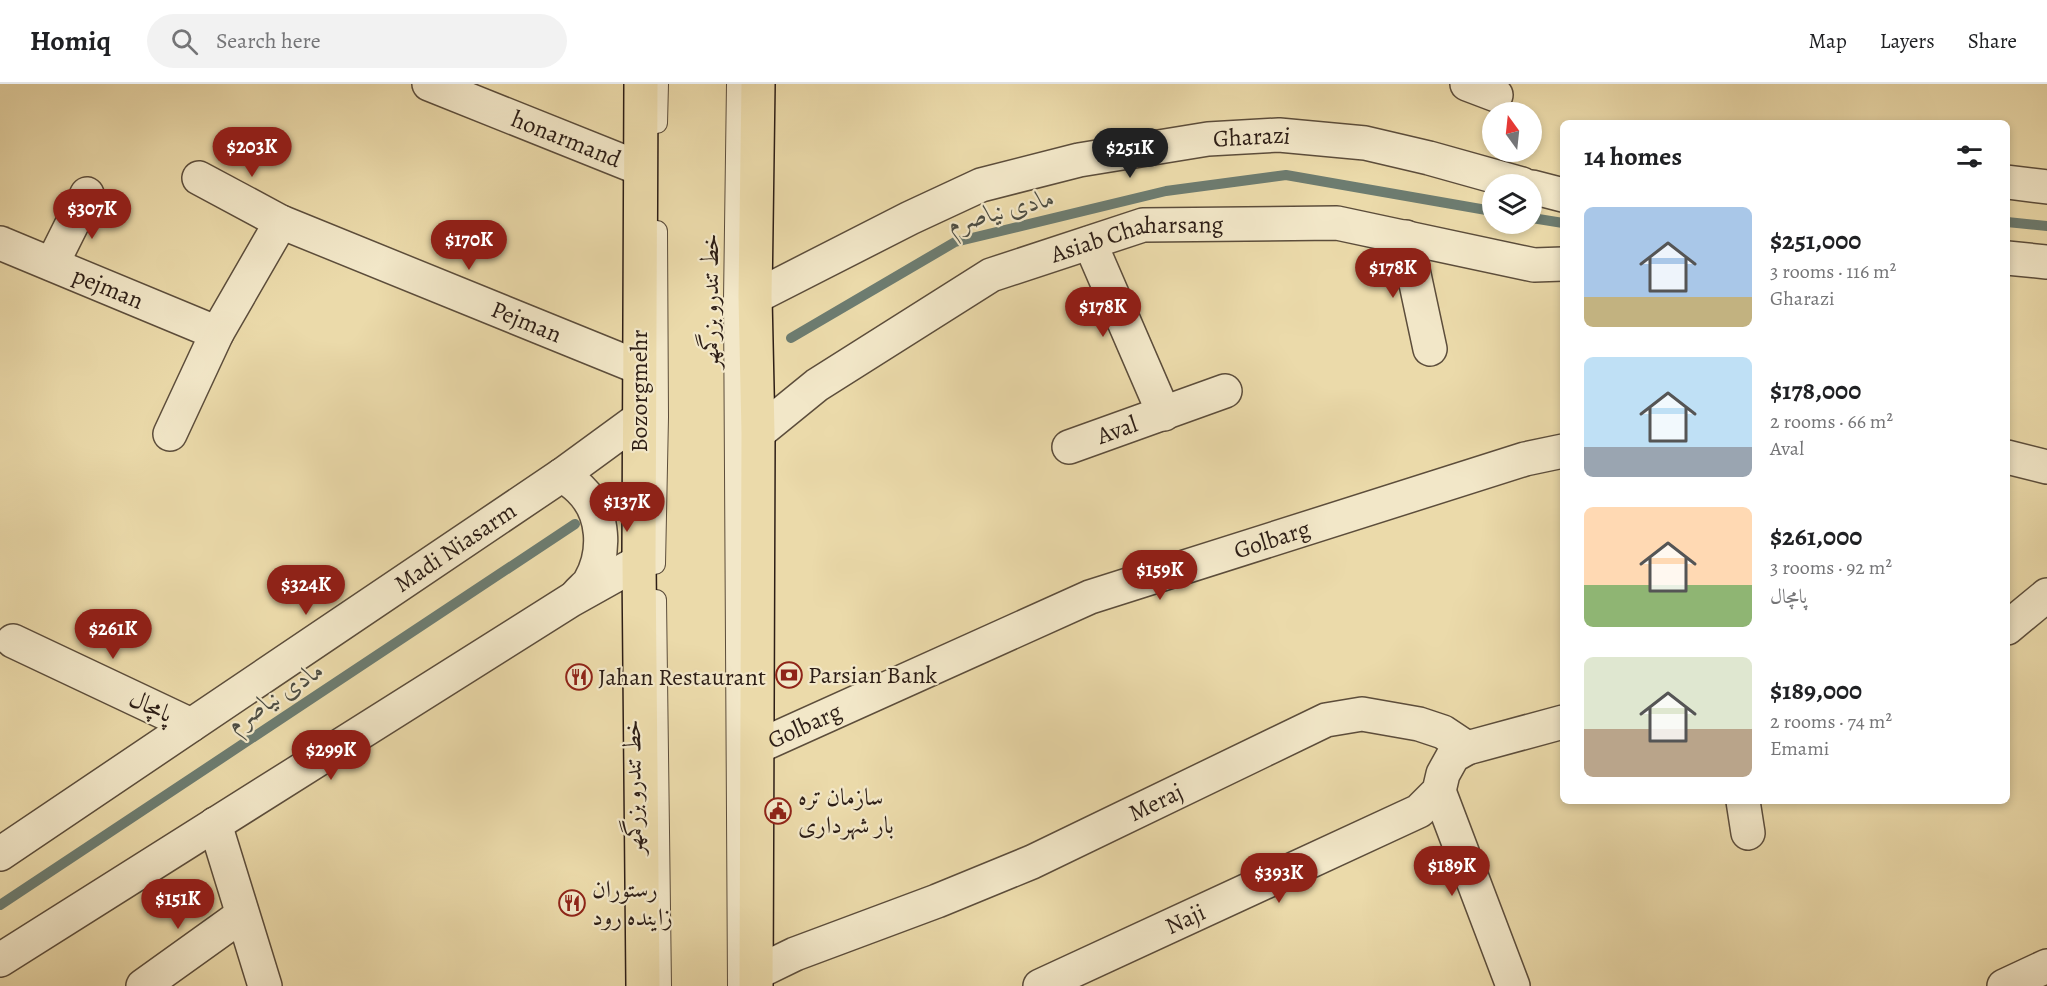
<!DOCTYPE html>
<html lang="en">
<head>
<meta charset="utf-8">
<style>
	:root { --surface:#fff; --page:#f2f2f2; --text:#202124; --muted:#757577; --line:#e0e0e0; --accent:#8f2418 }
	body { margin:0; font-family:Alegreya,Amiri,serif; background:var(--page); color:var(--text); height:100vh; display:flex; flex-direction:column; font-size:22px; white-space:nowrap }
	* { box-sizing:border-box; margin:0 }
	p { font-size:20px; color:var(--muted) }
	.icon { flex:none; width:33px; height:33px; fill:none; stroke:currentColor; stroke-width:2; stroke-linecap:round; stroke-linejoin:round }
	.map { position:relative; flex:1; overflow:hidden }
	.drawer { position:absolute; left:1560px; top:36px; width:450px; height:684px; display:flex; flex-direction:column; background:var(--surface); border-radius:9px; box-shadow:0 3px 9px #0003 }
	.drawer>* { flex:none }
	.needle { width:39px; rotate:345deg }
	.controls { position:absolute; left:1482px; top:18px; display:grid; gap:12px }
	.controls a { display:grid; place-items:center; width:60px; height:60px; border-radius:50%; background:var(--surface); box-shadow:0 3px 9px #0003; font-size:30px }
	.price { position:absolute; translate:-50% -51px; padding:0 14px; border-radius:21px; background:var(--accent); color:#fff; font-size:20px; line-height:39px; filter:drop-shadow(0 2px 3px #0008) }
	.price::after { content:''; position:absolute; left:50%; top:36px; width:18px; height:14px; margin-left:-9px; background:inherit; clip-path:polygon(0 0,100% 0,50% 100%) }
	.price.active { background:#222; color:#fff }
	ul { padding:0; list-style:none }
	li { display:flex; align-items:center; gap:18px; height:150px; padding:0 24px }
	li span { display:grid; place-items:center; flex:none; width:168px; height:120px; border-radius:9px; color:#555 }
	li>.icon { margin-inline-start:auto }
	span .icon { width:72px; height:72px; fill:#fffc; stroke-width:1 }
	li b { font-size:26px }
	h2 { display:flex; justify-content:space-between; align-items:center; height:72px; padding:0 24px; font-size:26px }
	header { display:flex; align-items:center; gap:36px; box-sizing:border-box; height:84px; padding:0 30px; background:var(--surface); border-bottom:2px solid var(--line) }
	header strong { font-size:28px }
	nav { display:flex; gap:33px; margin-inline-start:auto; font-size:21px }
	.search { width:420px; height:54px; background:var(--page); display:flex; align-items:center; gap:15px; box-sizing:border-box; padding:0 21px; border-radius:33px; color:var(--muted); font-size:22px }
	.map>svg:first-child { display:block }
	.lines { fill:none; stroke-linecap:round; stroke-linejoin:round }
	.stream { stroke:#6d7c70; stroke-width:10 }
	.service-casing { stroke:#5c4d3b; stroke-width:22 }
	.minor-casing { stroke:#5c4d3b; stroke-width:36 }
	.tertiary-casing { stroke:#5c4d3b; stroke-width:36 }
	.primary-casing { stroke:#2d1e16; stroke-width:36 }
	.service { stroke:#f2e7c8; stroke-width:20 }
	.minor { stroke:#f2e7c8; stroke-width:33 }
	.tertiary { stroke:#f2e7c8; stroke-width:33 }
	.primary { stroke:#ebdaaa; stroke-width:33 }
	.labels { text-anchor:middle; stroke-width:4.5; stroke-linejoin:round; paint-order:stroke }
	.street-label { font-size:24px; fill:#2d1e16; stroke:#f2e7c8 }
	.poi-label { font-size:24px; fill:#2d1e16; stroke:#f2e7c8; text-anchor:start }
	.water-label { font-size:26px; font-style:italic; fill:#4d4d43; stroke:#f2e7c8 }
</style>
</head>
<body>
<header>
<strong>Homiq</strong>
<div class="search"><svg class="icon" aria-label="search" viewBox="0 0 24 24"><circle cx="10" cy="10" r="6"/><path d="M15 15l6 6"/></svg>Search here</div>
<nav><a>Map</a><a>Layers</a><a>Share</a></nav>
</header>
<div class="map">
<svg width="2047" height="902" viewBox="0 0 2047 902">
	<rect width="100%" height="100%" fill="#ebdaaa"/>
	<filter id="stains"><feTurbulence type="fractalNoise" baseFrequency=".00333" numOctaves="4"/><feColorMatrix values="0 0 0 0 .2 0 0 0 0 .09 0 0 0 0 .02 0 0 0 .5 -.17"/></filter>
	<radialGradient id="worn" r=".72"><stop offset=".6" stop-color="#630" stop-opacity="0"/><stop offset="1" stop-color="#630" stop-opacity=".3"/></radialGradient>
	<g class="lines">
		<path class="stream" d="M1532,134L1563,139
			M2007,138L2047,142
			M791,254L955,158L1166,107L1286,91L1492,127
			M0,821L575,440"/>
		<g class="service-casing">
			<path id="service" d="M737,0L734,216L738,902
				M657,39L658,0
				M655,480L658,333L657,147
				M656,516L661,902"/>
		</g>
		<g class="minor-casing">
			<g id="minor">
				<path id="s1" d="M429,0L639,84"/>
				<path d="M1467,0L1496,11"/>
				<path id="s2" d="M199,94L281,138L638,283"/>
				<path d="M2007,98L2047,103"/>
				<path d="M1532,103L1563,111"/>
				<path d="M1406,153L1430,265"/>
				<path id="s3" d="M0,159L217,249"/>
				<path d="M1090,159L1164,330"/>
				<path d="M2007,174L2047,178"/>
				<path d="M52,180L87,110"/>
				<path id="s4" d="M755,213L910,134L981,101L1079,76L1208,55L1279,51L1365,59L1429,74L1522,100"/>
				<path id="s5" d="M758,349L817,301L991,191L1143,141L1337,139L1534,181L1563,180"/>
				<path d="M170,350L217,249L281,138"/>
				<path id="s6" d="M1069,363L1225,307"/>
				<path d="M2007,373L2047,383"/>
				<path d="M2007,544L2047,511"/>
				<path d="M13,557L191,641"/>
				<path id="s7" d="M757,663L1090,513L1525,375L1563,367"/>
				<path d="M1439,707L1513,902"/>
				<path d="M1743,717L1748,749"/>
				<path d="M215,740L265,902"/>
				<path id="s8" d="M756,889L795,870L937,817L1032,778L1326,636L1362,630L1419,640L1443,648L1467,664"/>
				<path d="M143,902L242,831"/>
				<path id="s9" d="M1040,902L1419,727L1439,707L1443,690L1453,672L1467,664L1563,638"/>
				<path d="M2004,902L2047,882"/>
			</g>
		</g>
		<g class="tertiary-casing">
			<g id="tertiary">
				<path d="M562,391C568,395 575,400 580,405C605,429 606,469 590,497C587,502 581,506 577,511"/>
				<path id="s10" d="M0,770L562,391L640,334"/>
				<path d="M0,876L571,516L639,478"/>
			</g>
		</g>
		<g class="primary-casing">
			<path id="primary" d="M641,0L639,478L643,902
				M756,902L758,349L755,213L758,0"/>
		</g>
		<use href="#service" class="service"/>
		<use href="#minor" class="minor"/>
		<use href="#tertiary" class="tertiary"/>
		<use href="#primary" class="primary"/>
	</g>
	<defs>
		<g id="bank-ring" transform="scale(1.35)"><circle r="9.5" fill="#f2e7c8" stroke="#8f2418" stroke-width="1.5"/><path d="M-6-4H6V4H-6ZM0-2.3a2.3 2.3 0 1 0 0 4.6a2.3 2.3 0 1 0 0-4.6Z" fill="#8f2418"/></g>
		<g id="restaurant-ring" transform="scale(1.35)"><circle r="9.5" fill="#f2e7c8" stroke="#8f2418" stroke-width="1.5"/><path d="M-5-6h1v4h1v-4h1v4h1v-4h1v5L-1.5 .5V6h-2V.5L-5-1ZM5-6V6H3V1.5H1.5Q1.5-4 5-6Z" fill="#8f2418"/></g>
		<g id="civic-ring" transform="scale(1.35)"><circle r="9.5" fill="#f2e7c8" stroke="#8f2418" stroke-width="1.5"/><path d="M-.6-6.5H3V-4.5H.6V-3L4-1V1h2V6H-6V1h2V-1L-.6-3ZM-1.2 2.5V6h2.4V2.5Z" fill="#8f2418"/></g>
	</defs>
	<g fill-rule="evenodd">
		<use href="#bank-ring" x="789" y="591"/>
		<use href="#restaurant-ring" x="579" y="593"/>
		<use href="#civic-ring" x="778" y="727"/>
		<use href="#restaurant-ring" x="572" y="819"/>
	</g>
	<g class="labels">
		<g class="street-label">
			<text dy="8" stroke="none"><textPath href="#s4" startOffset="528">Gharazi</textPath></text>
			<text dy="8" stroke="none"><textPath href="#s1" startOffset="148">honarmand</textPath></text>
			<text dy="8" stroke="none"><textPath href="#s5" startOffset="434">Asiab Chaharsang</textPath></text>
			<text dy="8" stroke="none"><textPath href="#s3" startOffset="117">pejman</textPath></text>
			<text transform="translate(710 217) rotate(-90)" y="8">خط تندرو بزرگمهر</text>
			<text dy="8" stroke="none"><textPath href="#s2" startOffset="358">Pejman</textPath></text>
			<text transform="translate(639 307) rotate(-90)" y="8">Bozorgmehr</text>
			<text dy="8" stroke="none"><textPath href="#s6" startOffset="51">Aval</textPath></text>
			<text dy="8" stroke="none"><textPath href="#s7" startOffset="556">Golbarg</textPath></text>
			<text dy="8" stroke="none"><textPath href="#s10" startOffset="549">Madi Niasarm</textPath></text>
			<text transform="translate(151 622) rotate(25)" y="8">پامچال</text>
			<text dy="8" stroke="none"><textPath href="#s7" startOffset="52">Golbarg</textPath></text>
			<text transform="translate(633 703) rotate(-91)" y="8">خط تندرو بزرگمهر</text>
			<text dy="8" stroke="none"><textPath href="#s8" startOffset="435">Meraj</textPath></text>
			<text dy="8" stroke="none"><textPath href="#s9" startOffset="160">Naji</textPath></text>
		</g>
		<g class="poi-label">
			<text x="808" y="599">Parsian Bank</text>
			<text x="598" y="601">Jahan Restaurant</text>
			<text x="798" y="721">سازمان تره<tspan x="798" dy="28">بار شهرداری</tspan></text>
			<text x="592" y="813">رستوران<tspan x="592" dy="28">زاینده رود</tspan></text>
		</g>
		<g class="water-label">
			<text transform="translate(1001 126) rotate(-15)" y="9">مادی نیاصرم</text>
			<text transform="translate(275 612) rotate(-33)" y="9">مادی نیاصرم</text>
		</g>
	</g>
	<rect width="100%" height="100%" filter="url(#stains)"/>
	<rect width="100%" height="100%" fill="url(#worn)"/>
</svg>
<div class="controls">
<a><svg class="needle" viewBox="-14 -14 28 28"><path d="M0-13l5 13h-10z" fill="#e53935"/><path d="M0 13l5-13h-10z" fill="#757577"/></svg></a>
<a><svg class="icon" aria-label="layers" viewBox="0 0 24 24"><path d="M12 4l9 5-9 5-9-5zM3 14l9 5 9-5"/></svg></a>
</div>
<b class="price" style="left:252px;top:94px">$203K</b>
<b class="price active" style="left:1130px;top:95px">$251K</b>
<b class="price" style="left:92px;top:156px">$307K</b>
<b class="price" style="left:469px;top:187px">$170K</b>
<b class="price" style="left:1393px;top:215px">$178K</b>
<b class="price" style="left:1103px;top:254px">$178K</b>
<b class="price" style="left:627px;top:449px">$137K</b>
<b class="price" style="left:1160px;top:517px">$159K</b>
<b class="price" style="left:306px;top:532px">$324K</b>
<b class="price" style="left:113px;top:576px">$261K</b>
<b class="price" style="left:331px;top:697px">$299K</b>
<b class="price" style="left:1452px;top:813px">$189K</b>
<b class="price" style="left:1279px;top:820px">$393K</b>
<b class="price" style="left:178px;top:846px">$151K</b>
<section class="drawer">
<h2>14 homes<svg class="icon" aria-label="filters" viewBox="0 0 24 24"><path d="M4 7h16M4 17h16"/><circle cx="9" cy="7" r="2"/><circle cx="15" cy="17" r="2"/></svg></h2>
<ul>
<li><span style="background:linear-gradient(#a9c7e8 75%,#c2b280 0)"><svg class="icon" aria-label="home" viewBox="0 0 24 24"><path d="M3 11l9-7 9 7M6 9v11h12V9"/></svg></span><div><b>$251,000</b><p>3 rooms · 116 m²</p><p>Gharazi</p></div></li>
<li><span style="background:linear-gradient(#bfe0f5 75%,#9aa5b1 0)"><svg class="icon" aria-label="home" viewBox="0 0 24 24"><path d="M3 11l9-7 9 7M6 9v11h12V9"/></svg></span><div><b>$178,000</b><p>2 rooms · 66 m²</p><p>Aval</p></div></li>
<li><span style="background:linear-gradient(#ffd9b3 65%,#8fb573 0)"><svg class="icon" aria-label="home" viewBox="0 0 24 24"><path d="M3 11l9-7 9 7M6 9v11h12V9"/></svg></span><div><b>$261,000</b><p>3 rooms · 92 m²</p><p>پامچال</p></div></li>
<li><span style="background:linear-gradient(#dfe7d0 60%,#b9a48a 0)"><svg class="icon" aria-label="home" viewBox="0 0 24 24"><path d="M3 11l9-7 9 7M6 9v11h12V9"/></svg></span><div><b>$189,000</b><p>2 rooms · 74 m²</p><p>Emami</p></div></li>
</ul>
</section>
</div>
</body>
</html>
